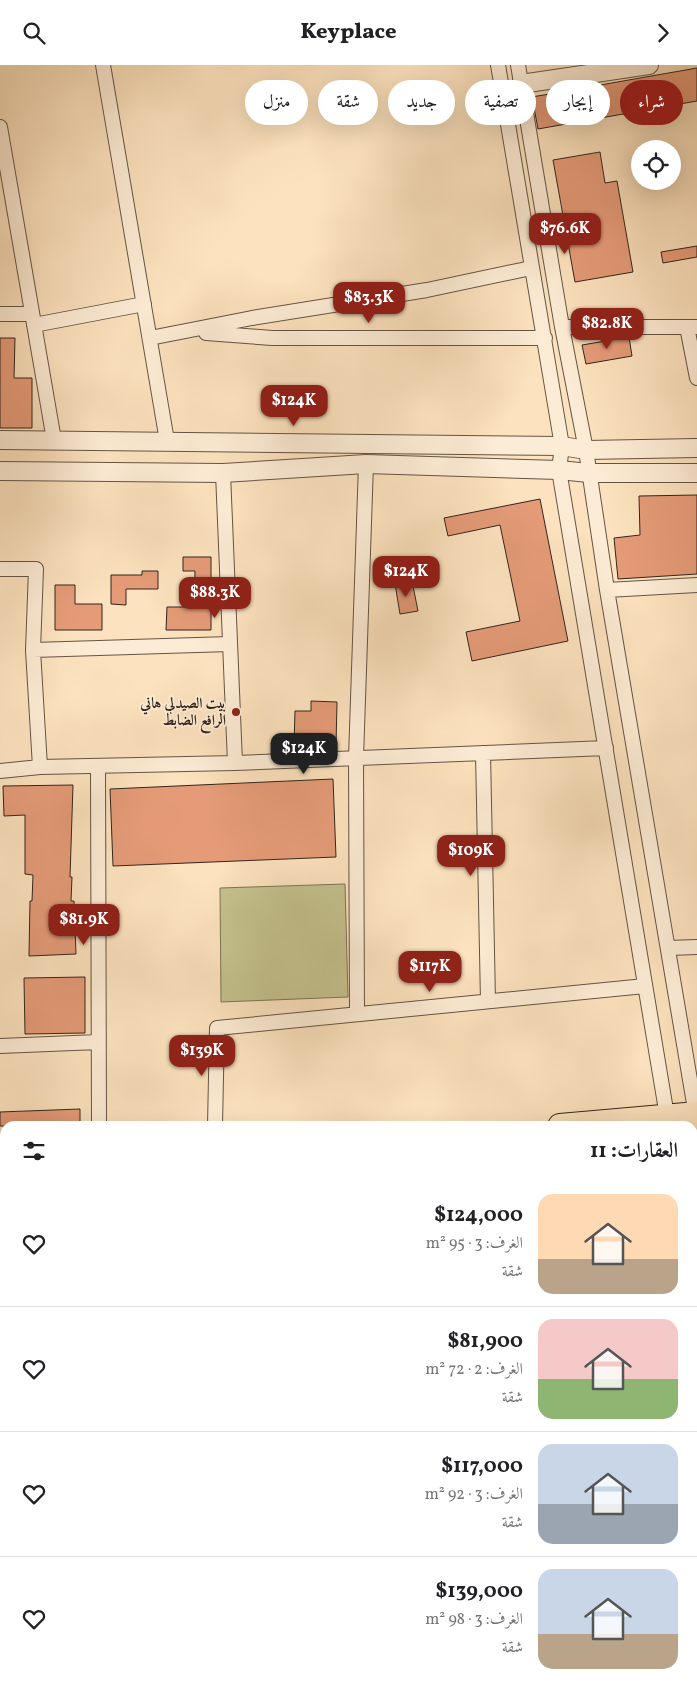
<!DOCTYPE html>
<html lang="ar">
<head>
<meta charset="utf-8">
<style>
	:root { --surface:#fff; --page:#f2f2f2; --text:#202124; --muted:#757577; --line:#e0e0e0; --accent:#8f2418 }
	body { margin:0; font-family:Vollkorn,Amiri,serif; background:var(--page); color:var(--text); direction:rtl; height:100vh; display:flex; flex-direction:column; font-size:19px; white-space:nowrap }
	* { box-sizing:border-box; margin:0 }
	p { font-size:16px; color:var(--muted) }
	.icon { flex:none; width:28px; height:28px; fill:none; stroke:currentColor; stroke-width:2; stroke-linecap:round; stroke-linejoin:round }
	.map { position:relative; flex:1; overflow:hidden; direction:ltr }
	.sheet { position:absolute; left:0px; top:1056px; width:698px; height:571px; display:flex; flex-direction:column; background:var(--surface); border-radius:15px 15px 0 0; box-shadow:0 5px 20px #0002; direction:rtl }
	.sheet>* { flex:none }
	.guide { position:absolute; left:15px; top:15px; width:668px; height:45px; direction:rtl; display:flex; gap:10px }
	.controls { position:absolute; left:631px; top:75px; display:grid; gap:10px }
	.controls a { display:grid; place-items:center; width:50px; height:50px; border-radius:50%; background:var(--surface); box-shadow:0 5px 20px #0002; font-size:25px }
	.price { position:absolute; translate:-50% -42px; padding:0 11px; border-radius:10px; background:var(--accent); color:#fff; font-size:16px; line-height:32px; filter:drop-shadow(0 1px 2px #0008) }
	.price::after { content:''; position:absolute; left:50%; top:30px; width:15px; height:11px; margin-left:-8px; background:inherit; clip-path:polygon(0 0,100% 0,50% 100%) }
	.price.current { background:#222; color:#fff }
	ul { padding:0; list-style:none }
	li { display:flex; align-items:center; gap:15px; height:125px; padding:0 20px }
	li+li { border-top:1px solid var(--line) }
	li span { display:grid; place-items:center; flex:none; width:140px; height:100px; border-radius:15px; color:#555 }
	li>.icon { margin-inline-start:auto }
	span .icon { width:60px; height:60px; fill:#fffc; stroke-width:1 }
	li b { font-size:21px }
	h2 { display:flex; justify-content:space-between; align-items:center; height:60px; padding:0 20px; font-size:21px }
	.tag { padding:0 18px; border-radius:22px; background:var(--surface); box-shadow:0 5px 20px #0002; font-size:18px; line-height:45px }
	.tag.current { background:var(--accent); color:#fff }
	header { display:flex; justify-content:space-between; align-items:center; height:65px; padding:0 20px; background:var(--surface); font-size:22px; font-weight:800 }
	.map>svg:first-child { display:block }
	.green { fill:#c4c28e; stroke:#7b7455 }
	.building { fill:#e59b78; stroke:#32251c }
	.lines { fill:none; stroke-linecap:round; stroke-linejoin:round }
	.minor-casing { stroke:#645444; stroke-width:16 }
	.tertiary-casing { stroke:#645444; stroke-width:20 }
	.trunk-casing { stroke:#32251c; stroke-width:26 }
	.minor { stroke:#fdecd5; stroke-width:14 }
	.tertiary { stroke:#fdecd5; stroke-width:18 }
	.trunk { stroke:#fce2be; stroke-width:24 }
	.poi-dot { fill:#8f2418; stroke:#fdecd5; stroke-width:2 }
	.labels { text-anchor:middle; stroke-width:4; stroke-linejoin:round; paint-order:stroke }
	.poi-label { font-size:15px; font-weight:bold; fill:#32251c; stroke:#fdecd5; text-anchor:end }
</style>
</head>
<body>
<header><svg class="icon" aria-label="forward" viewBox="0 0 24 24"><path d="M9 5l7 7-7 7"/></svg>Keyplace<svg class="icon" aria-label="search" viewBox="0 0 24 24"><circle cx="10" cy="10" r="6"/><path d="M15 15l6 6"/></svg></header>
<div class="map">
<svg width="697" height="1627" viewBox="0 0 697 1627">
	<rect width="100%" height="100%" fill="#fce2be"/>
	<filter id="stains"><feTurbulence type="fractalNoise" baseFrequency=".004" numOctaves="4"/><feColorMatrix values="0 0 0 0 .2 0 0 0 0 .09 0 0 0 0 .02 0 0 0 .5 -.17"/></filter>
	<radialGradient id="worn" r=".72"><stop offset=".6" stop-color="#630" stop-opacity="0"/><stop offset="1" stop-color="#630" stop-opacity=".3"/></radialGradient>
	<path class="green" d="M345,819L348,932L221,937L220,823Z
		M697,1353V1627H0V1507L5,1506V1622H692V1354Z"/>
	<path class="building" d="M697,3V36L538,64L532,32Z
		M600,87L605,118L617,116L633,207L575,217L553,95Z
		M697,181V192L663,198L661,187Z
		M629,272L632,291L586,299L582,280Z
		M0,273H15L14,313H32V363H0Z
		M697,430V509L618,514L614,473L640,470L639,431Z
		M540,434L568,576L472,596L466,567L520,556L500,460L448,471L444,453Z
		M183,492H211V565H166L167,542H194L195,506H183Z
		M142,506H158V524H126V540L111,539V510H142Z
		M412,516L418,546L400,549L395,519Z
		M55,520H75V539H102V565H55Z
		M311,636L337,637L336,681H294L295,646H311Z
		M333,714L336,792L113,801L110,724Z
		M73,720L70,812H72L71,836H74L76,889L29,891L30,836H32L33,810L25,809V750L4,751L3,721Z
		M85,912V968L25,969L24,913Z
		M80,1044V1061H0V1047Z"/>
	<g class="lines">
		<g class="minor-casing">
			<path id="minor" d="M103,0L167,376
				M498,0L562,381L559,405L668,1057
				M518,0L562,262L586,385L607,525L697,1056
				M0,62L54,375
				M0,249H32
				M34,260L144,239
				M562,262H697
				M687,262L697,313
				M206,268L272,273H545
				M150,273L252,253L427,225L531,203
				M223,408L235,698
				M0,504H36L33,585L40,702
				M607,525L697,520
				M33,585L230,579
				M483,688L488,936
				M98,701L99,1061
				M0,706L40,702L235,698L606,683
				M668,883L697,882
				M357,949L356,693L366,399
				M0,981L98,977
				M215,1061L217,963L645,921
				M0,1492L5,1491
				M239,1622L240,1627
				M29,1627L40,1622"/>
		</g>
		<g class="tertiary-casing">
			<path id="tertiary" d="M521,19L649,0
				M0,375L562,381L586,385L697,383
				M0,406L223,408L366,399L559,405L589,408H697"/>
		</g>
		<g class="trunk-casing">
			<path id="trunk" d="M560,1061L697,1049
				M692,1070H697
				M0,1104H5
				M0,1126H5"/>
		</g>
		<use href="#minor" class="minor"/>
		<use href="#tertiary" class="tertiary"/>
		<use href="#trunk" class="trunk"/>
	</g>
	<circle class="poi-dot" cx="236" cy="647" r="5"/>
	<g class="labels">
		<g class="poi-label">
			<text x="226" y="643">بيت الصيدلي هاني<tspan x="226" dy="17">الرافع الضابط</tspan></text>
		</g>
	</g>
	<rect width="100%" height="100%" filter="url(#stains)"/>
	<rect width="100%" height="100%" fill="url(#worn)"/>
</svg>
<div class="controls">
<a><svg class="icon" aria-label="locate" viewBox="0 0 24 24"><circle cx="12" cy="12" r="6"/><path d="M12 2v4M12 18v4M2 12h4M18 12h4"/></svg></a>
</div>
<b class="price" style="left:565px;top:190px">$76.6K</b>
<b class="price" style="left:369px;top:259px">$83.3K</b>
<b class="price" style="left:607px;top:285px">$82.8K</b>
<b class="price" style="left:294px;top:362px">$124K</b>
<b class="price" style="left:406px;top:533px">$124K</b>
<b class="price" style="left:215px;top:554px">$88.3K</b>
<b class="price current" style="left:304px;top:710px">$124K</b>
<b class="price" style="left:471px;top:812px">$109K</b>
<b class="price" style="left:84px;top:881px">$81.9K</b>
<b class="price" style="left:430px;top:928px">$117K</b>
<b class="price" style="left:202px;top:1012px">$139K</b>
<div class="guide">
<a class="tag current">شراء</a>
<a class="tag">إيجار</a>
<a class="tag">تصفية</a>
<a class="tag">جديد</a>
<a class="tag">شقة</a>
<a class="tag">منزل</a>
</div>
<section class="sheet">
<h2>العقارات: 11<svg class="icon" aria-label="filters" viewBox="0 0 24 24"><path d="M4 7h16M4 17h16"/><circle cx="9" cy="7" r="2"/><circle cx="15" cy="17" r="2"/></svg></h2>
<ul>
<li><span style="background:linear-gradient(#ffd9b3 65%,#b9a48a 0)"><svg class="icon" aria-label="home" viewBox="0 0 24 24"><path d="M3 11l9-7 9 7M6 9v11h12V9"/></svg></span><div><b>$124,000</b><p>الغرف: 3 · 95 m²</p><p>شقة</p></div><svg class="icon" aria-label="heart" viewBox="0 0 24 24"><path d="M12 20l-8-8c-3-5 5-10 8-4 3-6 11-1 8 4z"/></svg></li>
<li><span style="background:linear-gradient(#f6c9c9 60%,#8fb573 0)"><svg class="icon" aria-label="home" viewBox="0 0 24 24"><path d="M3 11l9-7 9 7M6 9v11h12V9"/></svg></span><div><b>$81,900</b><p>الغرف: 2 · 72 m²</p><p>شقة</p></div><svg class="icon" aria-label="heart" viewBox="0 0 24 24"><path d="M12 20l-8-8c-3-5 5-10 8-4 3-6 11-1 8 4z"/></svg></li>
<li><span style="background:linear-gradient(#c9d6e8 60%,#9aa5b1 0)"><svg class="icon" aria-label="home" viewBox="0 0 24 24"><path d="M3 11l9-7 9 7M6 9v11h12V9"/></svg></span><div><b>$117,000</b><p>الغرف: 3 · 92 m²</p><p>شقة</p></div><svg class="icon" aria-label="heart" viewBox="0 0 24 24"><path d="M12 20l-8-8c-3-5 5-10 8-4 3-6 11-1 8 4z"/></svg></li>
<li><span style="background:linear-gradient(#c9d6e8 65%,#b9a48a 0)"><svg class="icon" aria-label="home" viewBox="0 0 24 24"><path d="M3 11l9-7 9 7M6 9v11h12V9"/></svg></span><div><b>$139,000</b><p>الغرف: 3 · 98 m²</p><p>شقة</p></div><svg class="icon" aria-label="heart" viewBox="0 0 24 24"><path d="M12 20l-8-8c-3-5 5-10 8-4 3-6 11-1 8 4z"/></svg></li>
</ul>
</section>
</div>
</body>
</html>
